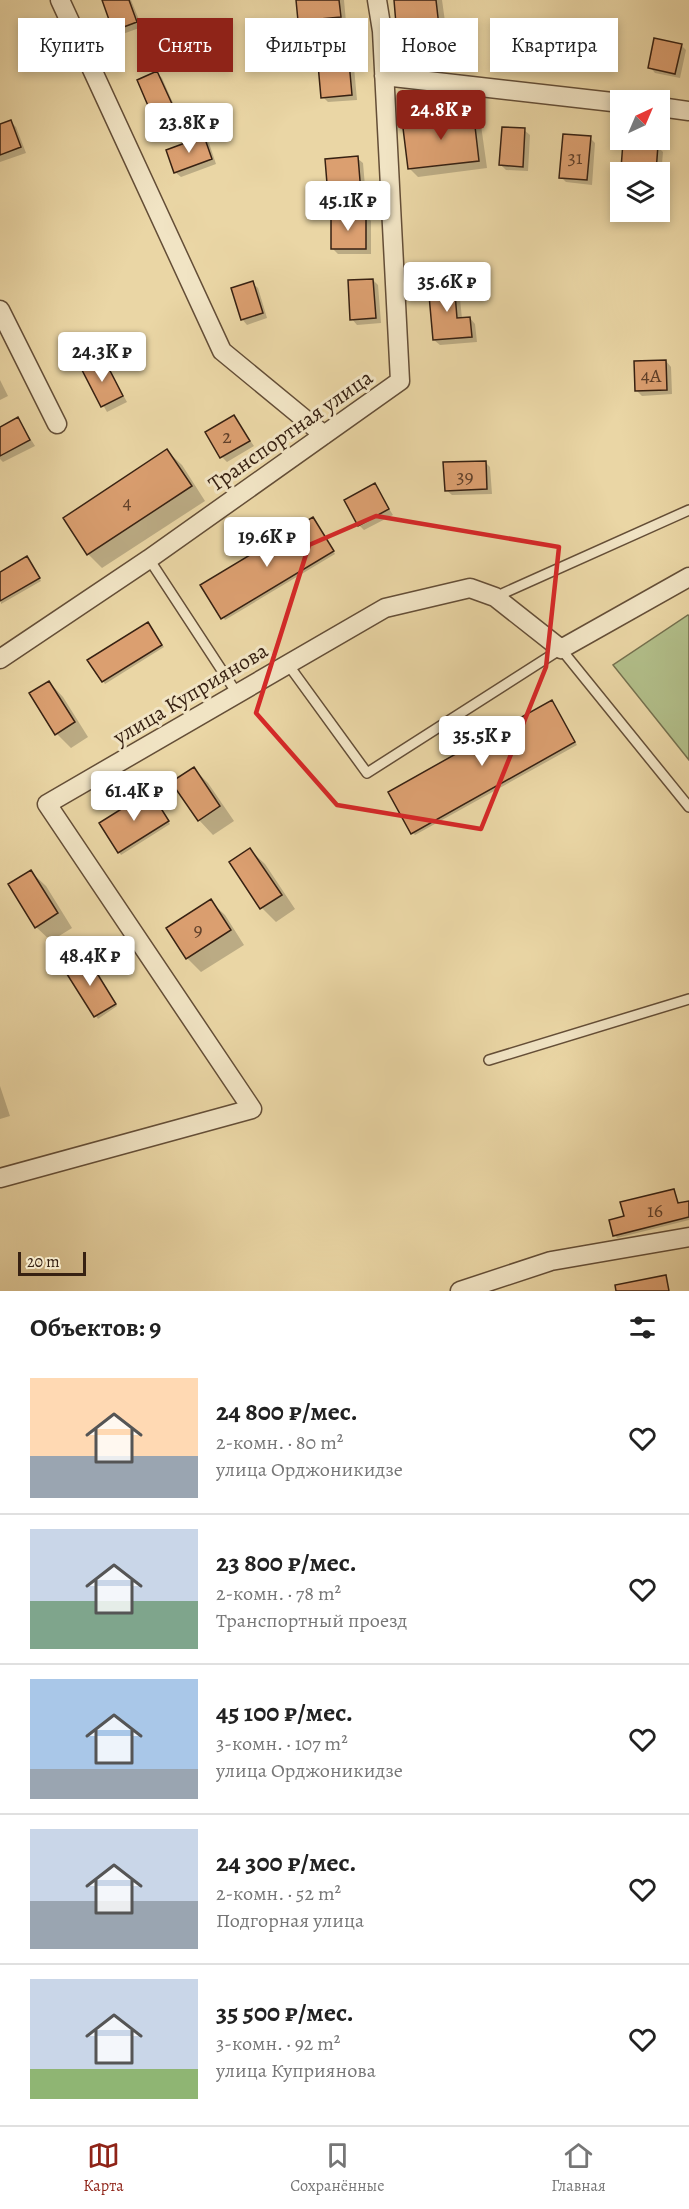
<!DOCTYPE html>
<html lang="ru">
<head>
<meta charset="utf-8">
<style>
	:root { --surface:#fff; --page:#f6f6f6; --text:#222; --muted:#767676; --line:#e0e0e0; --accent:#8f2418 }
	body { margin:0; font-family:Alegreya,serif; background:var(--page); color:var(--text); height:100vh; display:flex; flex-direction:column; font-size:22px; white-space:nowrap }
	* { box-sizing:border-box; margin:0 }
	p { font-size:20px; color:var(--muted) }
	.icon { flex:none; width:33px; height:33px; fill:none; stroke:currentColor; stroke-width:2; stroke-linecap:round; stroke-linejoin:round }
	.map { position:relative; height:1291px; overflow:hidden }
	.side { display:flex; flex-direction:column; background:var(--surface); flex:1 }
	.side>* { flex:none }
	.banner { position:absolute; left:18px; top:18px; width:654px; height:54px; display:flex; gap:12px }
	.needle { width:39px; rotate:44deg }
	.controls { position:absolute; left:610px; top:90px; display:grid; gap:12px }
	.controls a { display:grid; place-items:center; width:60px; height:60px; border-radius:0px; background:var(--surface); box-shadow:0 3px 9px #0003; font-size:30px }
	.scale { position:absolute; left:18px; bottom:15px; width:68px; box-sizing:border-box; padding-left:6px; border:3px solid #372112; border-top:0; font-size:16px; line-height:21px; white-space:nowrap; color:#372112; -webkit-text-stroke:4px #f1e4c4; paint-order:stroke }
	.price { position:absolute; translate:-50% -51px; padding:0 14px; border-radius:6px; background:#fff; color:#222; font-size:20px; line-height:39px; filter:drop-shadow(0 2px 3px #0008) }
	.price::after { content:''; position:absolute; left:50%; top:36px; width:18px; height:14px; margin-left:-9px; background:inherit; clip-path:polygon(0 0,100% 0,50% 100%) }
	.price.on { background:var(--accent); color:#fff }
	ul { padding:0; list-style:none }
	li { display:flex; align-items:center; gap:18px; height:150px; padding:0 30px }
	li+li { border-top:2px solid var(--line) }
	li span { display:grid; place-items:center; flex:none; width:168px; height:120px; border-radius:0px; color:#555 }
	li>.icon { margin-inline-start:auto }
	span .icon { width:72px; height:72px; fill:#fffc; stroke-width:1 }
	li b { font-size:26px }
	h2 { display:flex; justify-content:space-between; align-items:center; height:72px; padding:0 30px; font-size:26px }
	.chip { padding:0 21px; border-radius:0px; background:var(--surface); box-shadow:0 3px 9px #0003; font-size:21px; line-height:54px }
	.chip.on { background:var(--accent); color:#fff }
	.dock { display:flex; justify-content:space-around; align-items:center; height:84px; border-top:2px solid var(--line); background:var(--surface); font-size:16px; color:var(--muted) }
	.dock a { display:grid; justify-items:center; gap:3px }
	.dock .on { color:var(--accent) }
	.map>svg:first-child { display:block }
	.green { fill:#b2bf8a; stroke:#74704e; stroke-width:1.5 }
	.shadow { fill:#0003 }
	.building { fill:#db9f70; stroke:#372112; stroke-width:1.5 }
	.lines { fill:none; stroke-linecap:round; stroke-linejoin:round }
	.lane-casing { stroke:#644e37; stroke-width:12 }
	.street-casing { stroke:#644e37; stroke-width:21 }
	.lane { stroke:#f1e4c4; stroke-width:9 }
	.street { stroke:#f1e4c4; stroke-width:18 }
	.marked { fill:none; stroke:#d62828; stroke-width:4.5; stroke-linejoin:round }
	.labels { text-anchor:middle; stroke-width:6; stroke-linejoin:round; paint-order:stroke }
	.number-label { font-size:20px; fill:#60402a }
	.street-label { font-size:22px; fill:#372112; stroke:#f1e4c4 }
</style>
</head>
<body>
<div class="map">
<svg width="689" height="1291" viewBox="0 0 689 1291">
	<rect width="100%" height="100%" fill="#ead6a5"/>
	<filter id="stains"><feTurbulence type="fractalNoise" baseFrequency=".00333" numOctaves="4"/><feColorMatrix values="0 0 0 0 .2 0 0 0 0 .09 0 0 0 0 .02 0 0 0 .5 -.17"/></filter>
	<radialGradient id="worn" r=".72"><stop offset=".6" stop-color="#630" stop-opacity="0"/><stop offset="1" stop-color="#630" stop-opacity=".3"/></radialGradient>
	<path class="green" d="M688,615L689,616V760L613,665Z"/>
	<path class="shadow" d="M107,0H131L142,27L120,35L115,30Z
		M298,0H344L346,22L305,25L299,20Z
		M395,0H442L448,43L430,45L422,36L421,29L406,31L398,23Z
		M604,22L610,27L605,68L577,65L571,59Z
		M524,33L529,38L526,68L503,66L498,61Z
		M346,40L352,45L357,100L328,102L323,97Z
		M681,45L686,50L680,78L655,73L650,67Z
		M157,73L162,78L177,112L159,120L154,114Z
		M472,110L480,118L487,168L418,177L410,169L419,127L438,114L446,123H458Z
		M11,122L16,127L26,153L0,162V126Z
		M524,130L530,135L528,171L506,170L501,165Z
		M203,138L209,143L216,164L181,177L175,172Z
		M590,138L595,143L592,185L566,182L561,177Z
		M624,144L658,147L663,152L660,189V172H622Z
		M357,158L363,163L366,198L335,200L330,195Z
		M366,215L371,221V254H338L333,249Z
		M373,280L378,285L381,323L357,325L352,319Z
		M252,283L258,288L267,318L247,325L242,319Z
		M454,283L459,288L462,319L470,318L475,324L477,342L440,345L434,340Z
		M104,361L127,402L107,412L84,371Z
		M666,361L671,367L672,394L642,396L636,390Z
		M0,380L8,396L0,400Z
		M234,417L254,446L227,462L222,457Z
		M18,419L35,446L3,462L0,459V428Z
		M167,451L182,465L205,501L102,568L88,554Z
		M485,462L490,467L492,494L452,495L446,490Z
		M374,485L393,515L364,530L359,525Z
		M315,521L335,554L225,620L202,585Z
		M29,560L41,581L1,604L0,573Z
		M150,626L164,647L105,684L103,681Z
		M49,682L63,697L88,737L71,748L57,734Z
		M554,704L577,745L415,835L413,833Z
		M194,769L208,783L234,821L213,835L199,820Z
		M152,796L170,824L121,855L101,824Z
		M250,850L265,864L295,909L276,922L262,908Z
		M31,872L46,886L72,928L51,941L36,927Z
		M210,901L225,915L244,945L201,972L187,958Z
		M89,961L117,1006L98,1019L67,971Z
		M0,1086L10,1116L0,1119Z
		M674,1190L679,1204L689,1202V1220L617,1238L615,1235L625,1217Z"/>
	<path class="building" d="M102,0H129L137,22L113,31Z
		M296,0H339L341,17L298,21Z
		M394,0H436L440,35L421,37L419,21L396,24Z
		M592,19L605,20L600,63L570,60L573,35L589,37Z
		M499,29L524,32L522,64L496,61Z
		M654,38L682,44L675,74L648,68Z
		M347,39L352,95L321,98L316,42Z
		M157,71L173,106L152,115L137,80Z
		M473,109L479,161L408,169L403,128L417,126L416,115L438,113L440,123L456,121L455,111Z
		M11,120L21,147L0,155V124Z
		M502,127L525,128L523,167L499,165Z
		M563,134L591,136L587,180L559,178Z
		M204,136L212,159L174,173L166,150Z
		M623,142L658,145L656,172H621L620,182Z
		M358,156L361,193L328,196L325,159Z
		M331,214H366V249H331Z
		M373,279L376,318L350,320L348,280Z
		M253,281L263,313L241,320L231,288Z
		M454,281L457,318L470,317L472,337L433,340L428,284Z
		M104,359L123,396L101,407L82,370Z
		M666,360L667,390L635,391L634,361Z
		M234,415L250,441L220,458L205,432Z
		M18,417L30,440L0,456V427Z
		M167,449L192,486L87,555L63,518Z
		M486,461L487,489L445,491L443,462Z
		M375,483L389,509L358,526L344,500Z
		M313,517L334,551L221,619L200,585Z
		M27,556L40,578L0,601V572Z
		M148,622L162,645L102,682L87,660Z
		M49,681L75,722L55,735L29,693Z
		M552,700L575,742L411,834L388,792Z
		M194,767L220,806L198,821L171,782Z
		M150,791L169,821L118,853L99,823Z
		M250,848L282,895L260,909L229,862Z
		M31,870L58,913L35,928L8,884Z
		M211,899L231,930L186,959L166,928Z
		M87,957L116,1004L94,1017L65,971Z
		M674,1189L678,1203L689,1201V1217L613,1236L609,1220L624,1216L620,1202Z
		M666,1275L669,1291H616L615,1285Z"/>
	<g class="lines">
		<g class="lane-casing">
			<path id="lane" d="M149,559L238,695
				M495,597L689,510
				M287,663L367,773L561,649L689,807
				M489,1060L689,999"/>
		</g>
		<g class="street-casing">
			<path id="street" d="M60,0L222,351L324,435
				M384,76L621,103
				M660,107L689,111
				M0,310L57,424
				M0,659L149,559L400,381L382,31L377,0
				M0,1178L252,1109L47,804L385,608L470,588L495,597L561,649L689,577
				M460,1291L551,1261L689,1237"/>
		</g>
		<use href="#lane" class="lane"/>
		<use href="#street" class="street"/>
	</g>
	<path class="marked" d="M376,516L559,547L546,667L481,829L337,805L256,713L309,545Z"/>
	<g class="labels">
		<g class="number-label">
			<text x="575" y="164">31</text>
			<text x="651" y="382">4А</text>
			<text x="227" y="443">2</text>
			<text x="465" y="483">39</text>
			<text x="127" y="509">4</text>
			<text x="198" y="936">9</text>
			<text x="655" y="1217">16</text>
		</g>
		<g class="street-label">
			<text transform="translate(290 430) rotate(-35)" y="8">Транспортная улица</text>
			<text transform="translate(190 693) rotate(-31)" y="8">улица Куприянова</text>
		</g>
	</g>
	<rect width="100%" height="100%" filter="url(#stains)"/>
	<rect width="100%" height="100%" fill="url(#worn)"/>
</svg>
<div class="controls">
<a><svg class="needle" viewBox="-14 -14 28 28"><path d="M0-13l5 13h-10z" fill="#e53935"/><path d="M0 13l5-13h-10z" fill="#767676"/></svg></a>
<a><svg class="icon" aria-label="layers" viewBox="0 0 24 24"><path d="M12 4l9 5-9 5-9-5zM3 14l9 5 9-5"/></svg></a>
</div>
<div class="scale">20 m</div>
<b class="price on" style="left:441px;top:141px">24.8K ₽</b>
<b class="price" style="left:189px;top:154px">23.8K ₽</b>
<b class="price" style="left:348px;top:232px">45.1K ₽</b>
<b class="price" style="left:447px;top:313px">35.6K ₽</b>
<b class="price" style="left:102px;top:383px">24.3K ₽</b>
<b class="price" style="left:267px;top:568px">19.6K ₽</b>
<b class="price" style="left:482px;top:767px">35.5K ₽</b>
<b class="price" style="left:134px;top:822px">61.4K ₽</b>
<b class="price" style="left:90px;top:987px">48.4K ₽</b>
<div class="banner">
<a class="chip">Купить</a>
<a class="chip on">Снять</a>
<a class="chip">Фильтры</a>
<a class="chip">Новое</a>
<a class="chip">Квартира</a>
</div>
</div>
<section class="side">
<h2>Объектов: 9<svg class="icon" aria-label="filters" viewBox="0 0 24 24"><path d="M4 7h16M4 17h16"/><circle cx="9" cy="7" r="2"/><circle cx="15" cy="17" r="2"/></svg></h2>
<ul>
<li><span style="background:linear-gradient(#ffd9b3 65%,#9aa5b1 0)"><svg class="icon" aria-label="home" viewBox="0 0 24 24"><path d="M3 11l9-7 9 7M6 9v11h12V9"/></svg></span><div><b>24 800 ₽/мес.</b><p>2-комн. · 80 m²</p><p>улица Орджоникидзе</p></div><svg class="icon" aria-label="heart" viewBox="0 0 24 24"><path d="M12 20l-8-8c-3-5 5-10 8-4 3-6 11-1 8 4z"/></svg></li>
<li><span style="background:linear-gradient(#c9d6e8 60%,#7fa58c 0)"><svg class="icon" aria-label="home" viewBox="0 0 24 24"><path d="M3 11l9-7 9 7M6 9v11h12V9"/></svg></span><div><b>23 800 ₽/мес.</b><p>2-комн. · 78 m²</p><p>Транспортный проезд</p></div><svg class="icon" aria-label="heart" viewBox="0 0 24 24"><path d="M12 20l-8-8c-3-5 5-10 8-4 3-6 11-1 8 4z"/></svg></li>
<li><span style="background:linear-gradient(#a9c7e8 75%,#9aa5b1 0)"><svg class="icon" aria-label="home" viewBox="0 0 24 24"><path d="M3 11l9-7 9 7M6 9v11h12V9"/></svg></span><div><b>45 100 ₽/мес.</b><p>3-комн. · 107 m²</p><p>улица Орджоникидзе</p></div><svg class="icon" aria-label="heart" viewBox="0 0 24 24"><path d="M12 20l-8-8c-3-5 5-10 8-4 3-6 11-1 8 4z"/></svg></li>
<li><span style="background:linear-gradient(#c9d6e8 60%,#9aa5b1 0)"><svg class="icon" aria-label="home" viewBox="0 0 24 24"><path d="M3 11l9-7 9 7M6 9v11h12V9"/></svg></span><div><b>24 300 ₽/мес.</b><p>2-комн. · 52 m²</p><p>Подгорная улица</p></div><svg class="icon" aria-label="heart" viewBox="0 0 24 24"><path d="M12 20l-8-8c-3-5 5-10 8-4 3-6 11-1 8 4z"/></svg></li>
<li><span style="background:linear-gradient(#c9d6e8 75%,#8fb573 0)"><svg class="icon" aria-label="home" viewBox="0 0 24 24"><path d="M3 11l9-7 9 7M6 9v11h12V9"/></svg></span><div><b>35 500 ₽/мес.</b><p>3-комн. · 92 m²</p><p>улица Куприянова</p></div><svg class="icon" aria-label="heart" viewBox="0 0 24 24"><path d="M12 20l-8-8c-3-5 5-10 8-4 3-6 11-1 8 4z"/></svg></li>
</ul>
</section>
<nav class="dock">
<a class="on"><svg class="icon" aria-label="map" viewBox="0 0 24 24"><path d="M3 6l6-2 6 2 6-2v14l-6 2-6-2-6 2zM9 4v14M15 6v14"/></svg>Карта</a>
<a><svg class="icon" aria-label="saved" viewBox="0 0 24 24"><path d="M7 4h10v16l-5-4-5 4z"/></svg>Сохранённые</a>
<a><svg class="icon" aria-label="home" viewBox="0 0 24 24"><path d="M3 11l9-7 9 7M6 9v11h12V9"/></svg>Главная</a>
</nav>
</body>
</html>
